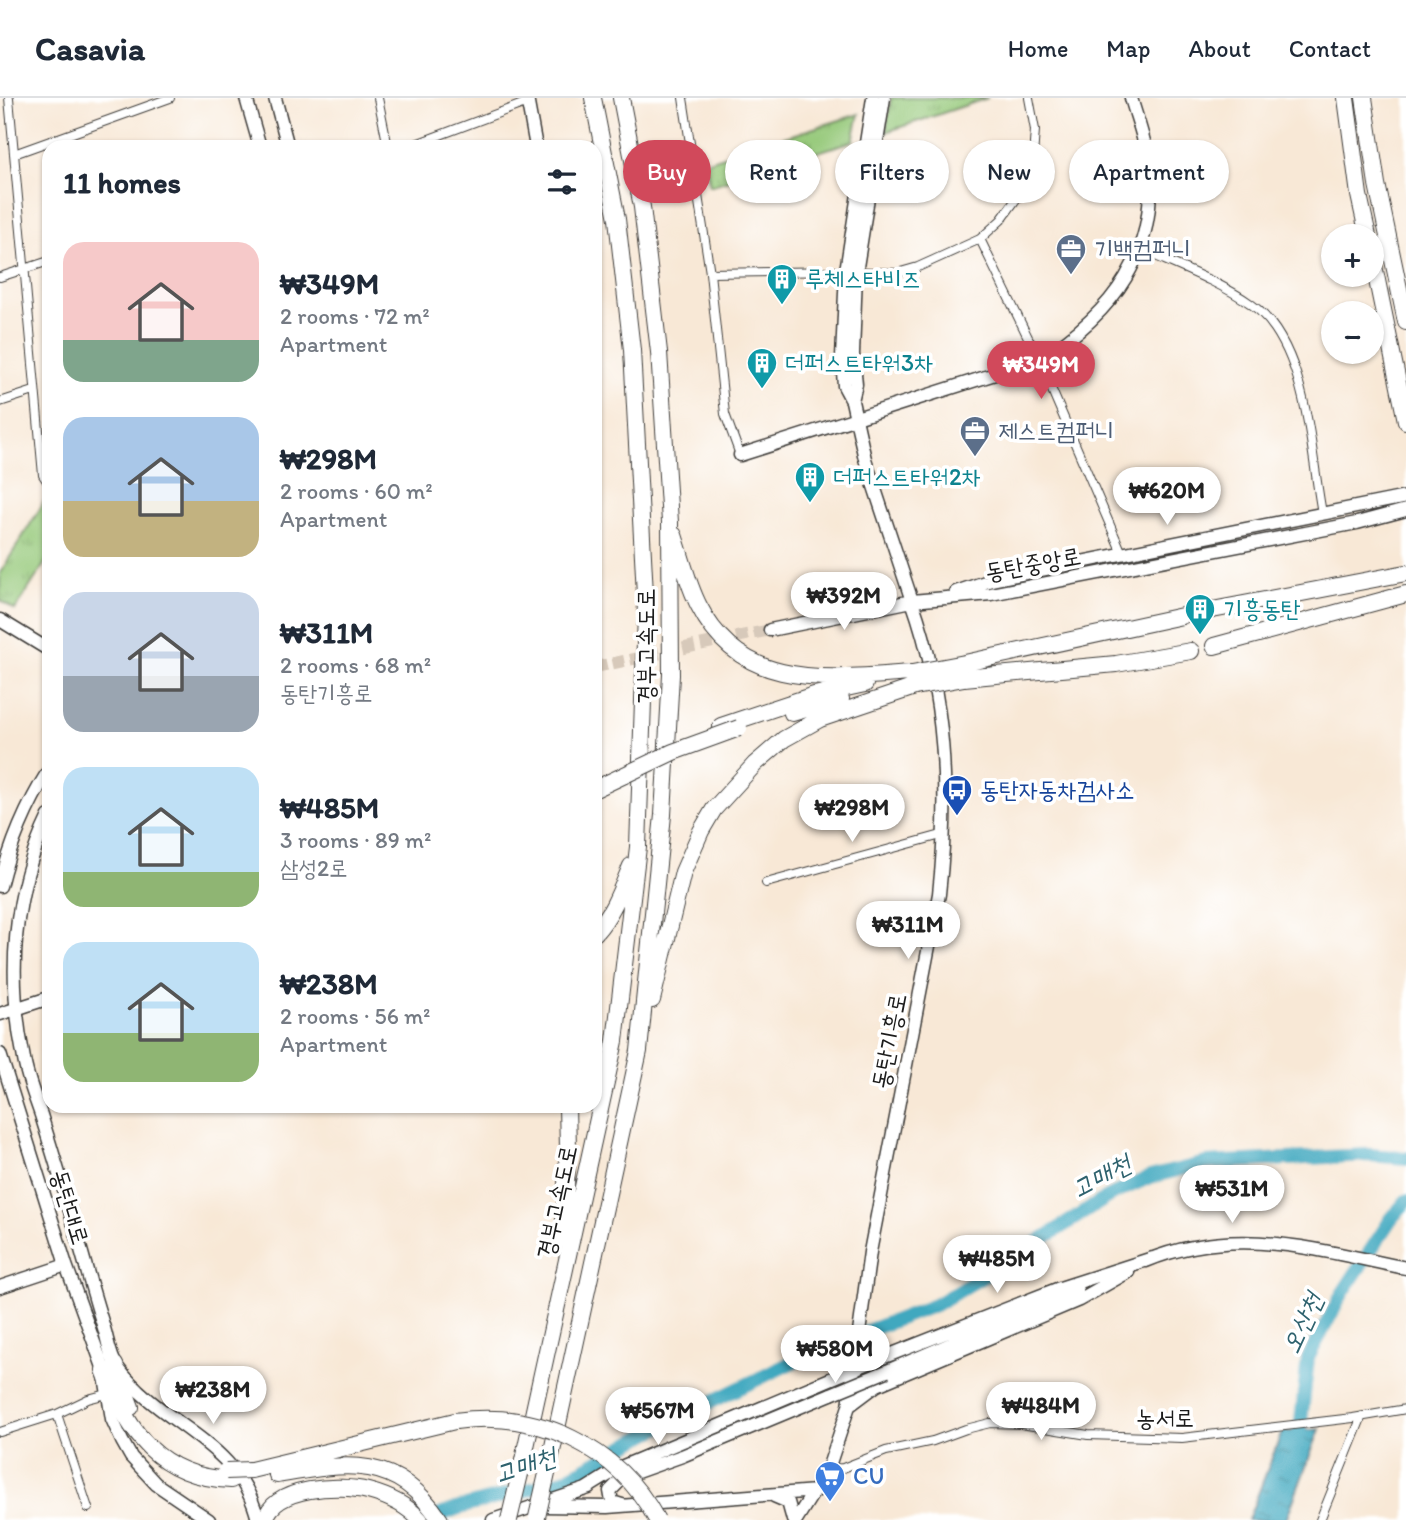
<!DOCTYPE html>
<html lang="en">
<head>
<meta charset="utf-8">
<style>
	:root { --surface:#fff; --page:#f2f2f3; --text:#1f2937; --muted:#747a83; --line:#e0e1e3; --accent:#d1495b }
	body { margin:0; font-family:Itim,"Poor Story",sans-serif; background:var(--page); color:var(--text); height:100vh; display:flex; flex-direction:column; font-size:26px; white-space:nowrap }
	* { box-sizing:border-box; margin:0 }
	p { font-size:23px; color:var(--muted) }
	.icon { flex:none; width:38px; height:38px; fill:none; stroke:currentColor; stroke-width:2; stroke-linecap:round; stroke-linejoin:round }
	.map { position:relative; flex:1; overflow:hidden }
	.details { position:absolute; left:42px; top:42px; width:560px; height:973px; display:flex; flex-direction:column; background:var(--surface); border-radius:21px; box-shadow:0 2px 5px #0004 }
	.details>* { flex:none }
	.guide { position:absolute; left:623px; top:42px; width:665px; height:63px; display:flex; gap:14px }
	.controls { position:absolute; left:1321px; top:126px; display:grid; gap:14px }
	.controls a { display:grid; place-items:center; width:63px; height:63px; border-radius:50%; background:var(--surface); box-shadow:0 2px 5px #0004; font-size:35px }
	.price { position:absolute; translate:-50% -60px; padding:0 16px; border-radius:24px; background:#fff; color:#222; font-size:23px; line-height:46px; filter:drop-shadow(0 2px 4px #0008) }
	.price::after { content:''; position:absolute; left:50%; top:42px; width:21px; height:16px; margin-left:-10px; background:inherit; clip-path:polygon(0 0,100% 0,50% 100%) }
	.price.active { background:var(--accent); color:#fff }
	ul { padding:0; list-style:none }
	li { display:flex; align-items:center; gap:21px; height:175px; padding:0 21px }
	li span { display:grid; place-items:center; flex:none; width:196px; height:140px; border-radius:21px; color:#555 }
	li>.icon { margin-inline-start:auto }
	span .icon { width:84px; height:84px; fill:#fffc; stroke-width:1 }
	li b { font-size:30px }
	h2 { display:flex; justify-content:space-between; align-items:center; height:84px; padding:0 21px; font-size:30px }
	.tag { padding:0 24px; border-radius:32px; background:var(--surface); box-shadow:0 2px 5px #0004; font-size:24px; line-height:63px }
	.tag.active { background:var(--accent); color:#fff }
	header { display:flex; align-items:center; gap:42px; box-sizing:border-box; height:98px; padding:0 35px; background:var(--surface); border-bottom:2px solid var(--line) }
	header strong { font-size:33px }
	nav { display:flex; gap:38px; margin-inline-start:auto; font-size:24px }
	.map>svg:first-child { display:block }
	.park { fill:url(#park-tufts); stroke:#59724b; stroke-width:2 }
	.water { fill:url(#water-ripples); stroke:#2e626e; stroke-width:2 }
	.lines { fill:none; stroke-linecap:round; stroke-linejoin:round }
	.river { stroke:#3fa8bf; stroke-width:14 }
	.secondary-tunnel { stroke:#d7c9ba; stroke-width:12; stroke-dasharray:12 6; stroke-linecap:butt }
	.highway-tunnel { stroke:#d7c9ba; stroke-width:16; stroke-dasharray:16 8; stroke-linecap:butt }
	.street-casing { stroke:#3d3b38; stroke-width:10 }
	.secondary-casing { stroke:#3d3b38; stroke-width:15 }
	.primary-casing { stroke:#3d3b38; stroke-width:15 }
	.highway-casing { stroke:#3d3b38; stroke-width:18 }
	.street { stroke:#fff; stroke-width:8 }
	.secondary { stroke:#fff; stroke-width:12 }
	.primary { stroke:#fff; stroke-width:12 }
	.highway { stroke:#fff; stroke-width:16 }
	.secondary-bridge-casing { stroke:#3d3b38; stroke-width:15; stroke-linecap:butt }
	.highway-bridge-casing { stroke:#3d3b38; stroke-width:18; stroke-linecap:butt }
	.secondary-bridge { stroke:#fff; stroke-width:12 }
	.highway-bridge { stroke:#fff; stroke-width:16 }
	.labels { text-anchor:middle; stroke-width:7; stroke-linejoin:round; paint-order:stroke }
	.service-label { font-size:24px; fill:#4e5e75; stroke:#fff; text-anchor:start }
	.culture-label { font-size:24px; fill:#0d838f; stroke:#fff; text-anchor:start }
	.street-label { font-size:24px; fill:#1c1c1c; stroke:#fff }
	.transit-label { font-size:24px; fill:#164399; stroke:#fff; text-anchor:start }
	.shop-label { font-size:24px; fill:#366cbe; stroke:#fff; text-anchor:start }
	.water-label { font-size:26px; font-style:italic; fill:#2e626e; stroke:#fff }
</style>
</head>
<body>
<header>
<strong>Casavia</strong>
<nav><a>Home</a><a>Map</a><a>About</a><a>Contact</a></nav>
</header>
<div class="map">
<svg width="1406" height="1422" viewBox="0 0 1406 1422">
	<defs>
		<pattern id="park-tufts" width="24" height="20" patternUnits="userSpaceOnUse" patternTransform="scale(1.75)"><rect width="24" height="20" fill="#96c97a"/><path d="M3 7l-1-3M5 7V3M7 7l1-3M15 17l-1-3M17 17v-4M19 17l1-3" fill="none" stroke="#81ac69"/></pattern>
		<pattern id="water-ripples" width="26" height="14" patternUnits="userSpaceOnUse" patternTransform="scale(1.75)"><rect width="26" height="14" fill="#3fa8bf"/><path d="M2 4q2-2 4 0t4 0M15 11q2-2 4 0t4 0" fill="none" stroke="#34889a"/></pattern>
	</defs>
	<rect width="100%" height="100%" fill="#fff"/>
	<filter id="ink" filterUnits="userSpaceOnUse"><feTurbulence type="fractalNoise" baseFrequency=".0143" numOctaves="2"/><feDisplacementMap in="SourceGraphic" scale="14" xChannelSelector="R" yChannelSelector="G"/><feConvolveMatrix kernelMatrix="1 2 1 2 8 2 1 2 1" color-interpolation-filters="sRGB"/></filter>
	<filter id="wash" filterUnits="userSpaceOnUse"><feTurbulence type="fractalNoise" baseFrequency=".00686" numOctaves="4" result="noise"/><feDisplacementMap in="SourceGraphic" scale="28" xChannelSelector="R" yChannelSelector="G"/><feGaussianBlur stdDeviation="1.57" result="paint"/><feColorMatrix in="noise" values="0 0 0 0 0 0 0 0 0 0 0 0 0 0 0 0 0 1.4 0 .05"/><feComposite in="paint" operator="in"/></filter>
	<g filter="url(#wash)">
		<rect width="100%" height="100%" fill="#f8e8d6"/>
		<path class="park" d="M891,0H988L886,34Z
			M859,16L853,43L710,88L705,64Z
			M49,396V459L15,512L0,502V475Z"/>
		<path class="water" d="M1320,1331L1286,1422H1248L1282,1334Z"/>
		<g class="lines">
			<path class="river" d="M1293,1349L1300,1333L1308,1260L1342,1196L1391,1121L1406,1103
				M426,1422L459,1410L564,1382L650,1334L815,1253L935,1207L997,1170L1111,1097L1150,1079L1206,1065L1369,1057L1406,1060"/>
		</g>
	</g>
	<g filter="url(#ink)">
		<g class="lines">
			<path class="secondary-tunnel" d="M595,569L770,532"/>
			<path class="highway-tunnel" d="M1182,518L1207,513"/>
			<g class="street-casing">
				<path id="street" d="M9,0L43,377L49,386
					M378,0L388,49
					M683,0L710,175L725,316L740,357
					M408,49L528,4
					M14,56L170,0
					M980,141L1039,262L1122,455
					M1140,151C1177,168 1218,183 1251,206C1308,246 1310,353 1322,415
					M710,175L846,173L897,175L918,169L980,141L1001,122L1022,93L1026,85L1033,59L1035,32L1029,0
					M0,179L49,163
					M0,304L34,293
					M766,785L945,736
					M57,1316L88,1410
					M0,1334L57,1316L88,1301L107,1296
					M828,1371L843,1370L886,1353L933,1343L966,1331L990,1325L1021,1326L1088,1337L1182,1340L1353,1320L1406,1311
					M1320,1422L1362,1318"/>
			</g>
			<g class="secondary-casing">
				<path id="secondary" d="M246,0L260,49
					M275,0L288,49
					M527,0L536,49
					M740,357L1039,262C1113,215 1160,155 1148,63C1145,41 1137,21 1131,0
					M956,494L991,482L1406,399
					M0,522L49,552
					M770,532L912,503L991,496L1357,425L1406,412
					M49,718C12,794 7,879 24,961C27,980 35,999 41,1017C53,1056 65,1094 76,1134C85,1166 94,1198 104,1230C108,1243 110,1260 118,1270C162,1329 240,1343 258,1422
					M0,788C10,747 27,707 49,672
					M0,916L49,900
					M0,956L66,1167L104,1272L112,1321L122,1343L131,1359L156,1386L209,1422
					M1146,1163C1235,1126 1317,1152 1406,1170
					M0,1189L66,1167
					M887,1273L1077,1192
					M849,1308L877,1287L1079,1202L1128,1174
					M620,1380L682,1358L831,1296
					M584,1392L621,1369L854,1271L1057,1191L1153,1160
					M774,1398L788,1404L793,1422
					M622,1407L612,1404L610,1393L624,1379
					M544,1408L607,1409L816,1393
					M493,1422L589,1390
					M796,1422L828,1371L849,1308L870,1154L939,796C950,696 946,599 912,503"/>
			</g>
			<g class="primary-casing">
				<path id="primary" d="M873,0L846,173L842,259L844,288L852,303L865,361L912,503
					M852,303L856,286L853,256L856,175L884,0"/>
			</g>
			<g class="highway-casing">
				<path id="highway" d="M1346,0L1359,97L1368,138
					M1364,0L1377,86L1406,224
					M1372,158L1406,323
					M674,437C682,461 688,487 699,508C743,595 831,580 912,575
					M1207,513L1406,475
					M1214,548L1406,496
					M965,565L1182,518
					M964,580L1116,566L1191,553
					M792,615L841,601
					M721,628L814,597L865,586
					M595,835C613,815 621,792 631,768
					M652,902L683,774L701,733L714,711L755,666L784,641L820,621L915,589
					M563,1142L568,1050L567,1008
					M115,1267L131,1309
					M104,1272C128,1335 159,1379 231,1382
					M549,1367L639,953L663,717L671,577L670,424L659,254L642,109L621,0
					M251,1372L455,1323
					M520,1376L615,943L638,749L646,515L632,252L617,121L593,0
					M277,1377C346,1365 396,1355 440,1422
					M265,1422C274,1388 340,1386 368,1393C387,1398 407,1407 420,1422"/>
			</g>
			<use href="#street" class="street"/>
			<use href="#secondary" class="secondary"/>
			<use href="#primary" class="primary"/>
			<use href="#highway" class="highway"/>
			<g class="secondary-bridge-casing">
				<path id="secondary-bridge" d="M831,1296L887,1273"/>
			</g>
			<g class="highway-bridge-casing">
				<path id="highway-bridge" d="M912,575L965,565
					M915,589L964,580
					M595,691L673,654L739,630
					M455,1323C537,1311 617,1348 657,1422
					M226,1373L251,1372
					M537,1419L549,1367
					M509,1422L520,1376"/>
			</g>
			<use href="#secondary-bridge" class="secondary-bridge"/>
			<use href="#highway-bridge" class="highway-bridge"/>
		</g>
	</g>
	<defs>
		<g id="office-pin" transform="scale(1.575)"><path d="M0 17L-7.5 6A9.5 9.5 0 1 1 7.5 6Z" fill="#5c6f8a" stroke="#fff"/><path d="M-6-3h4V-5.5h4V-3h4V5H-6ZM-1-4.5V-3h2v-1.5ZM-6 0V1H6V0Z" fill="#fff"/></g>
		<g id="building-pin" transform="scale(1.575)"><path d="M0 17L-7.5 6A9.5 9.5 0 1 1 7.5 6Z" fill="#0f9aa8" stroke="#fff"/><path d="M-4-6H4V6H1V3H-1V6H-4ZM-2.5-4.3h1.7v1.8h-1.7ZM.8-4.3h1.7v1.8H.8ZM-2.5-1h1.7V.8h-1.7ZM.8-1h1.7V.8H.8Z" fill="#fff"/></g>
		<g id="bus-pin" transform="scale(1.575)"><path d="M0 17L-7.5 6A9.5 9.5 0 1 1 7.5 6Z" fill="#1a4fb4" stroke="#fff"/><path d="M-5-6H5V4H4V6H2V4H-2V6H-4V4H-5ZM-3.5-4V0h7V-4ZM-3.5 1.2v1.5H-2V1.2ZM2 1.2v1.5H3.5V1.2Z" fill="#fff"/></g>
		<g id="supermarket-pin" transform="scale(1.575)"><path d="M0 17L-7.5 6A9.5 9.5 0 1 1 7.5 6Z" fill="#3f7fe0" stroke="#fff"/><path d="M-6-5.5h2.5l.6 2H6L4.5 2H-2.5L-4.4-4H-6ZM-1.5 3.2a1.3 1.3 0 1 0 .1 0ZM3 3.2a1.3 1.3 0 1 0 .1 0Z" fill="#fff"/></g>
	</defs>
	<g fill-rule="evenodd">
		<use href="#office-pin" x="1071" y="151"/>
		<use href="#building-pin" x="782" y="181"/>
		<use href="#building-pin" x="762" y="265"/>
		<use href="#office-pin" x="975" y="333"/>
		<use href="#building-pin" x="810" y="379"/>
		<use href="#building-pin" x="1200" y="511"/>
		<use href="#bus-pin" x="957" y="692"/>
		<use href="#supermarket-pin" x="830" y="1378"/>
	</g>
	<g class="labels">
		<g class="service-label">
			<text x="1094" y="159">기백컴퍼니</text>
			<text x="998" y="341">제스트컴퍼니</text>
		</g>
		<g class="culture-label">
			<text x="805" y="189">루체스타비즈</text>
			<text x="785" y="273">더퍼스트타워3차</text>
			<text x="833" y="387">더퍼스트타워2차</text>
			<text x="1223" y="519">기흥동탄</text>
		</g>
		<g class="street-label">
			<text transform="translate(1033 466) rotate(-10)" y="8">동탄중앙로</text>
			<text transform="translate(646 548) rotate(-90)" y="8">경부고속도로</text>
			<text transform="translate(889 943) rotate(-79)" y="8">동탄기흥로</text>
			<text transform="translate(557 1104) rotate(-78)" y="8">경부고속도로</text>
			<text transform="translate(70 1109) rotate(73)" y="8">동탄대로</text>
			<text x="1165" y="1328">농서로</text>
		</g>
		<g class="transit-label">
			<text x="980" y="700">동탄자동차검사소</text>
		</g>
		<g class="shop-label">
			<text x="853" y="1386">CU</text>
		</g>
		<g class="water-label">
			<text transform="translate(1101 1078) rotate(-28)" y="9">고매천</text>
			<text transform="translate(1302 1225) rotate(-65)" y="9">오산천</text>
			<text transform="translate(525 1367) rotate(-18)" y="9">고매천</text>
		</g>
	</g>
</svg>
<div class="controls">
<a>+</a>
<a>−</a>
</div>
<b class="price active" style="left:1041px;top:303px">₩349M</b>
<b class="price" style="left:1167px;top:429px">₩620M</b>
<b class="price" style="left:844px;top:534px">₩392M</b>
<b class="price" style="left:852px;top:746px">₩298M</b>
<b class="price" style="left:908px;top:863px">₩311M</b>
<b class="price" style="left:1232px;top:1127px">₩531M</b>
<b class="price" style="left:997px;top:1197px">₩485M</b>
<b class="price" style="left:835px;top:1287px">₩580M</b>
<b class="price" style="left:213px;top:1328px">₩238M</b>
<b class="price" style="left:1041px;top:1344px">₩484M</b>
<b class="price" style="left:658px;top:1349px">₩567M</b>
<div class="guide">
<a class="tag active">Buy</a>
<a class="tag">Rent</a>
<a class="tag">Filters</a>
<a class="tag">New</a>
<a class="tag">Apartment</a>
</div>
<section class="details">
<h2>11 homes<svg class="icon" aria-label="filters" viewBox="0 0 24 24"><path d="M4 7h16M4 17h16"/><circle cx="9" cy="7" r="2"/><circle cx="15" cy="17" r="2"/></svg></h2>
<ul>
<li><span style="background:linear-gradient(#f6c9c9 70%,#7fa58c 0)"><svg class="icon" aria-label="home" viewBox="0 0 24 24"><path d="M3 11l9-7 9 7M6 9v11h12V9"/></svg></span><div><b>₩349M</b><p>2 rooms · 72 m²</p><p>Apartment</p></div></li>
<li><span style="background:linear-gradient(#a9c7e8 60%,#c2b280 0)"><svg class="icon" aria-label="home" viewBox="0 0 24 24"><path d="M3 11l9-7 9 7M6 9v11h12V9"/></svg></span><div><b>₩298M</b><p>2 rooms · 60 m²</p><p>Apartment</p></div></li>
<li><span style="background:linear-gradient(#c9d6e8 60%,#9aa5b1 0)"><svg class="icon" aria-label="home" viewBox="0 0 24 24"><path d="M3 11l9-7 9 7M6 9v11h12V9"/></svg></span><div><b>₩311M</b><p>2 rooms · 68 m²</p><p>동탄기흥로</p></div></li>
<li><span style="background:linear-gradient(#bfe0f5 75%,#8fb573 0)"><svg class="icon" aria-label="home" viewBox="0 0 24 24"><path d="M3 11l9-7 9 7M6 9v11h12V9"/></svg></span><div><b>₩485M</b><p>3 rooms · 89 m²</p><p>삼성2로</p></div></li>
<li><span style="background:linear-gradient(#bfe0f5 65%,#8fb573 0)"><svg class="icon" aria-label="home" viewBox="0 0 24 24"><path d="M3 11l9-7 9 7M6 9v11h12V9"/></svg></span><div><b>₩238M</b><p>2 rooms · 56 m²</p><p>Apartment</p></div></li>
</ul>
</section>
</div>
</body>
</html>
